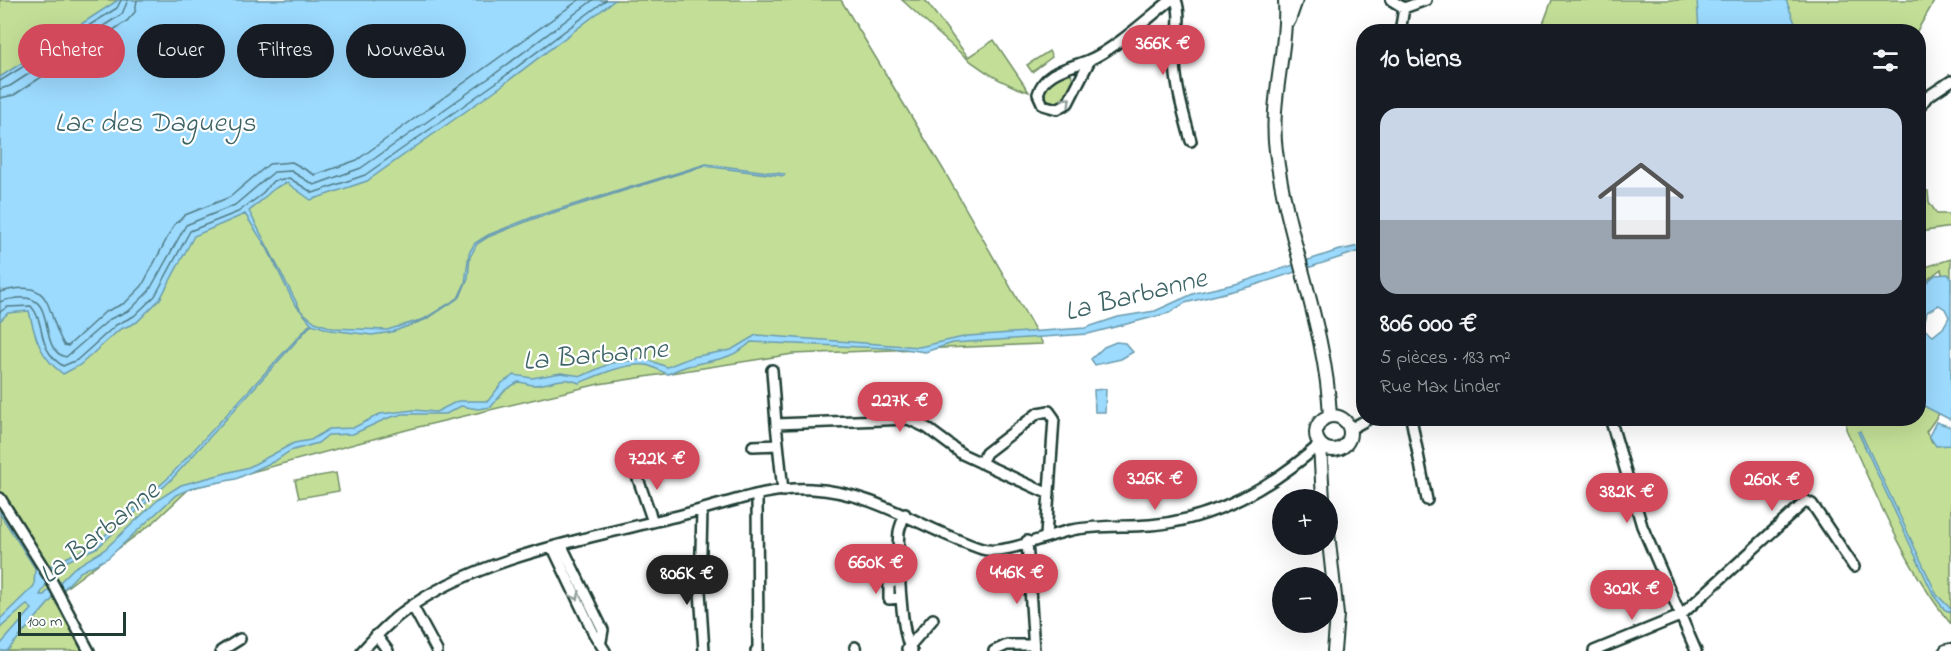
<!DOCTYPE html>
<html lang="fr">
<head>
<meta charset="utf-8">
<style>
	:root { --surface:#171b24; --page:#20242c; --text:#f1f3f6; --muted:#9ea1a6; --line:#363941; --accent:#d1495b }
	body { margin:0; font-family:"Indie Flower",sans-serif; background:var(--page); color:var(--text); height:100vh; display:flex; flex-direction:column; font-size:22px; white-space:nowrap }
	* { box-sizing:border-box; margin:0 }
	p { font-size:20px; color:var(--muted) }
	.icon { flex:none; width:33px; height:33px; fill:none; stroke:currentColor; stroke-width:2; stroke-linecap:round; stroke-linejoin:round }
	.map { position:relative; flex:1; overflow:hidden }
	.side { position:absolute; left:1356px; top:24px; width:570px; height:402px; display:flex; flex-direction:column; background:var(--surface); border-radius:24px; box-shadow:0 6px 24px #0002 }
	.side>* { flex:none }
	.hud { position:absolute; left:18px; top:24px; width:570px; height:54px; display:flex; gap:12px }
	.tools { position:absolute; left:1272px; top:489px; display:grid; gap:12px }
	.tools a { display:grid; place-items:center; width:66px; height:66px; border-radius:50%; background:var(--surface); box-shadow:0 6px 24px #0002; font-size:30px }
	.scale { position:absolute; left:18px; bottom:15px; width:108px; box-sizing:border-box; padding-left:6px; border:3px solid #1f3d34; border-top:0; font-size:16px; line-height:21px; white-space:nowrap; color:#1f3d34; -webkit-text-stroke:4px #fff; paint-order:stroke }
	.price { position:absolute; translate:-50% -51px; padding:0 14px; border-radius:21px; background:var(--accent); color:#fff; font-size:20px; line-height:39px; filter:drop-shadow(0 2px 3px #0008) }
	.price::after { content:''; position:absolute; left:50%; top:36px; width:18px; height:14px; margin-left:-9px; background:inherit; clip-path:polygon(0 0,100% 0,50% 100%) }
	.price.on { background:#222; color:#fff }
	ul { padding:0; list-style:none }
	li { display:grid; align-content:center; gap:12px; height:318px; padding:0 24px }
	li+li { border-top:2px solid var(--line) }
	li span { display:grid; place-items:center; height:186px; border-radius:18px; color:#555 }
	li>.icon { margin-inline-start:auto }
	span .icon { width:108px; height:108px; fill:#fffc; stroke-width:1 }
	li b { font-size:26px }
	h2 { display:flex; justify-content:space-between; align-items:center; height:72px; padding:0 24px; font-size:26px }
	.tag { padding:0 21px; border-radius:27px; background:var(--surface); box-shadow:0 6px 24px #0002; font-size:21px; line-height:54px }
	.tag.on { background:var(--accent); color:#fff }
	.map>svg:first-child { display:block }
	.green { fill:#c3df97; stroke:#718e66; stroke-width:1.5 }
	.water { fill:#9cdafe; stroke:#6a9bad; stroke-width:1.5; fill-rule:evenodd }
	.lines { fill:none; stroke-linecap:round; stroke-linejoin:round }
	.shore { stroke:#517c85; stroke-width:1.5 }
	.minor-casing { stroke:#1f3d34; stroke-width:14 }
	.major-casing { stroke:#1f3d34; stroke-width:16 }
	.minor { stroke:#fff; stroke-width:9 }
	.major { stroke:#fff; stroke-width:12 }
	.oneway { stroke:#8f9e9a }
	.labels { text-anchor:middle; stroke-width:4.5; stroke-linejoin:round; paint-order:stroke }
	.water-label { font-size:28px; font-style:italic; fill:#3e6466; stroke:#fff }
</style>
</head>
<body>
<div class="map">
<svg width="1951" height="651" viewBox="0 0 1951 651">
	<rect width="100%" height="100%" fill="#fff"/>
	<filter id="ink" filterUnits="userSpaceOnUse"><feTurbulence type="fractalNoise" baseFrequency=".0167" numOctaves="2"/><feDisplacementMap in="SourceGraphic" scale="12" xChannelSelector="R" yChannelSelector="G"/><feConvolveMatrix kernelMatrix="1 2 1 2 8 2 1 2 1" color-interpolation-filters="sRGB"/></filter>
	<g filter="url(#ink)">
		<path class="green" d="M0,0H841L943,169L1043,344L793,354L599,384L410,429L189,489L154,522L63,590L92,651H0Z
			M902,0H925L968,57L994,40L1029,92C978,77 941,35 902,0Z
			M1552,0H1935L1917,31L1540,32Z
			M1049,51L1052,57L1032,72L1027,65Z
			M1066,71L1071,74L1074,83L1065,100L1055,106L1043,100L1044,84Z
			M1921,189L1928,191L1929,202L1937,214H1951V227L1919,232V195Z
			M1951,259V291L1945,288L1941,269L1919,286V269Z
			M1919,403L1941,411L1926,432L1932,442L1951,441V624C1908,572 1874,491 1846,429V419L1918,418Z
			M336,473L339,491L299,498L295,480Z"/>
		<path class="water" d="M118,0H615L500,87L367,181L311,200L287,183C272,186 262,202 249,211L301,311L315,322L332,328L387,330L424,319L458,298L465,283L469,253L475,243L488,235L533,217L706,164L785,174L784,176L704,166L533,219L488,237L477,244L470,257L468,278L460,297L427,319L392,332L372,335L330,330L312,324L170,481L98,547L50,569L49,566L95,544L167,479L311,323L294,303L267,248L245,214L194,236L160,299L137,322L119,330L80,365L63,374C40,357 35,338 29,311L8,313L0,321V77Z
			M1697,0H1786L1798,31H1699Z
			M1363,245V250L1252,286L1185,303L1169,313L1088,334L953,343L925,352L905,349L751,342C724,367 699,357 668,374C661,372 653,366 646,365C625,363 599,375 579,383C562,374 549,386 532,385C527,384 523,382 518,382L505,390L491,407L478,409L461,406L446,414H403L388,418L353,434L328,435L318,443L290,451L275,461L236,479L195,487L176,495L108,558L80,572L61,592L57,585L74,568L104,550L159,499L181,485L249,467L294,443L311,440L329,429L353,428L380,414L414,410L436,412L458,401H488L502,383L514,375L532,378L561,373L582,376L611,363L646,359L667,367L692,357L731,350L756,335L919,347L968,336L1085,328L1118,317L1155,311L1195,293L1239,283L1336,251Z
			M1948,274L1951,278V420L1918,403L1919,289L1935,275ZM1939,305L1945,309L1949,317L1943,328L1933,336L1923,328L1927,312Z
			M1116,342L1125,343L1133,352L1121,359L1095,365L1091,359L1104,347Z
			M1106,389L1105,412H1095L1094,390Z
			M1936,422L1951,427V445L1936,446L1929,436Z
			M1860,431L1937,595L1951,609V613L1944,609L1934,596L1858,432Z
			M0,509L48,581L40,595H44L51,587L55,596L7,651H0V645L32,609L27,605L23,608L0,628V619L34,586L35,568L0,514Z"/>
		<g class="lines">
			<path class="shore" d="M0,81L117,8L121,0
				M0,89L10,86L122,14L128,0
				M0,98L14,95L127,21L135,12L137,0
				M0,292C57,276 44,312 64,345L68,346L105,312L125,303L142,286L174,225L185,215L230,197L269,164L292,162L315,175L357,160L579,0
				M0,302C6,299 12,299 18,298C60,294 35,349 66,357L110,319L130,310L149,291L186,225L235,205L274,172L291,171L314,185L361,168L492,76L593,0
				M0,312L7,307L31,306C47,324 35,348 63,366L77,360L116,325L134,316L155,296L190,231L238,212L260,196L273,181L289,178L313,193L365,175L497,82L606,0"/>
			<g class="minor-casing">
				<path id="minor" d="M1176,0C1183,19 1175,42 1175,62C1176,89 1184,115 1191,141
					M1391,0L1404,8L1400,32
					M1404,8L1426,0
					M1090,60L1068,103L1057,109L1043,105L1038,94C1044,71 1070,68 1089,60C1115,49 1148,18 1171,0
					M1918,109L1927,97L1951,81
					M772,370L776,424
					M1411,418L1427,500
					M1610,418L1642,526L1696,651
					M1350,429L1370,418
					M753,446L778,445
					M981,463L986,453L1038,413L1049,411L1054,418L1046,536
					M635,470L653,522
					M783,491L776,424L908,419L927,428L962,454L1049,494
					M0,498L50,578L89,651
					M702,510L700,591L704,651
					M905,514C903,520 900,526 899,532C897,550 901,641 912,651
					M1027,541L1034,651
					M562,546L603,630L601,641
					M553,548L594,634L605,651
					M900,577L889,585V599L901,598
					M412,605L437,651
					M376,635L388,651
					M855,647L856,651
					M907,649L933,619
					M221,651L240,639
					M362,651C375,637 388,623 403,612C477,556 596,537 685,514C725,504 771,486 812,489C875,492 924,530 982,549C1005,556 1048,534 1072,530C1098,525 1124,527 1150,525C1214,520 1273,486 1320,444
					M756,651L758,648L757,497
					M994,651L1007,645H1033
					M1594,651L1680,616L1806,501L1812,504L1854,567"/>
			</g>
			<g class="major-casing">
				<path id="major" d="M1285,0C1288,51 1269,100 1276,151C1287,241 1326,325 1330,416
					M1289,20L1296,0
					M1316 433a17 17 0 1 1 34 0a17 17 0 1 1-34 0Z
					M1320,444L1323,500
					M1328,533L1337,615L1334,651
					M1946,651L1951,650"/>
			</g>
			<use href="#minor" class="minor"/>
			<use href="#major" class="major"/>
		</g>
		<defs><path id="oneway-chevron" d="M-2-3.5L2.5 0L-2 3.5" fill="none" stroke-width="1.6" stroke-linecap="round" stroke-linejoin="round" transform="scale(1.5)"/></defs>
		<g class="oneway">
			<use href="#oneway-chevron" transform="translate(1067 101) rotate(-45)"/>
			<use href="#oneway-chevron" transform="translate(576 596) rotate(65)"/>
		</g>
	</g>
	<g class="labels">
		<g class="water-label">
			<text x="155" y="131">Lac des Dagueys</text>
			<text transform="translate(1135 293) rotate(-14)" y="10">La Barbanne</text>
			<text transform="translate(595 353) rotate(-5)" y="10">La Barbanne</text>
			<text transform="translate(98 531) rotate(-39)" y="10">La Barbanne</text>
		</g>
	</g>
</svg>
<div class="tools">
<a>+</a>
<a>−</a>
</div>
<div class="scale">100 m</div>
<b class="price" style="left:1163px;top:76px">366K €</b>
<b class="price" style="left:900px;top:433px">227K €</b>
<b class="price" style="left:657px;top:491px">722K €</b>
<b class="price" style="left:1155px;top:511px">326K €</b>
<b class="price" style="left:1772px;top:512px">260K €</b>
<b class="price" style="left:1627px;top:524px">382K €</b>
<b class="price" style="left:876px;top:595px">660K €</b>
<b class="price" style="left:1017px;top:605px">446K €</b>
<b class="price on" style="left:687px;top:606px">806K €</b>
<b class="price" style="left:1632px;top:621px">302K €</b>
<div class="hud">
<a class="tag on">Acheter</a>
<a class="tag">Louer</a>
<a class="tag">Filtres</a>
<a class="tag">Nouveau</a>
</div>
<section class="side">
<h2>10 biens<svg class="icon" aria-label="filters" viewBox="0 0 24 24"><path d="M4 7h16M4 17h16"/><circle cx="9" cy="7" r="2"/><circle cx="15" cy="17" r="2"/></svg></h2>
<ul>
<li><span style="background:linear-gradient(#c9d6e8 60%,#9aa5b1 0)"><svg class="icon" aria-label="home" viewBox="0 0 24 24"><path d="M3 11l9-7 9 7M6 9v11h12V9"/></svg></span><div><b>806 000 €</b><p>5 pièces · 183 m²</p><p>Rue Max Linder</p></div></li>
</ul>
</section>
</div>
</body>
</html>
